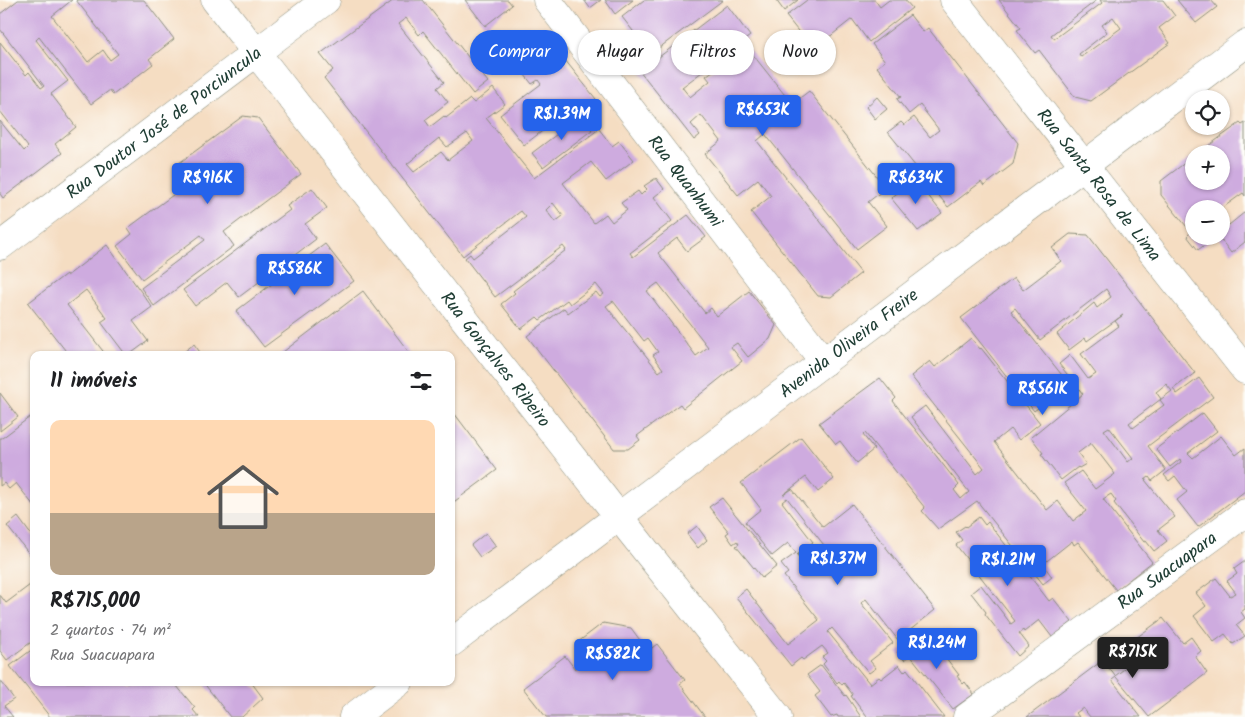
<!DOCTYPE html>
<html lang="pt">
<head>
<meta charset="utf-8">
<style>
	:root { --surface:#fff; --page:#f2f2f2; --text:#202124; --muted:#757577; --accent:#2563eb }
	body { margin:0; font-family:Kalam,sans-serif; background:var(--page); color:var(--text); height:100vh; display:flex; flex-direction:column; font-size:19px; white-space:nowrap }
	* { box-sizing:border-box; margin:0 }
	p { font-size:16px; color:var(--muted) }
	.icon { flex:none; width:28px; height:28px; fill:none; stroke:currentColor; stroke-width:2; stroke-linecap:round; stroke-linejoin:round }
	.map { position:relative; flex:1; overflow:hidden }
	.drawer { position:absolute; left:30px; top:351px; width:425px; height:335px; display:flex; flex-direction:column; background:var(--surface); border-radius:10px; box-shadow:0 1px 4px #0004 }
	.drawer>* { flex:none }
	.banner { position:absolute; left:470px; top:30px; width:475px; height:45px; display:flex; gap:10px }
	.buttons { position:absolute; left:1185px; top:90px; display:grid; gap:10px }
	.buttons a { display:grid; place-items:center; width:45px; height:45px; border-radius:50%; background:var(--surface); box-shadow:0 1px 4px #0004; font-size:25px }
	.price { position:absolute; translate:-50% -42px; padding:0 11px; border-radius:5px; background:var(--accent); color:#fff; font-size:16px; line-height:32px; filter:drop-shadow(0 1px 2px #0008) }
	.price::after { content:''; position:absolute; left:50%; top:30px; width:15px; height:11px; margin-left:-8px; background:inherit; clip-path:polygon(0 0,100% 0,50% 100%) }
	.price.current { background:#222; color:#fff }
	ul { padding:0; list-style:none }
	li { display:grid; align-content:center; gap:10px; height:265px; padding:0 20px }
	li span { display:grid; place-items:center; height:155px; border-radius:10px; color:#555 }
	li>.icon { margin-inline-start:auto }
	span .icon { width:90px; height:90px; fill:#fffc; stroke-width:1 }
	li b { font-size:21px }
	h2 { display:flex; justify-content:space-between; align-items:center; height:60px; padding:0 20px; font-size:21px }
	.pill { padding:0 18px; border-radius:22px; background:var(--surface); box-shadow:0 1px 4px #0004; font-size:18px; line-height:45px }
	.pill.current { background:var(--accent); color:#fff }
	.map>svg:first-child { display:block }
	.building { fill:#ceabdf; fill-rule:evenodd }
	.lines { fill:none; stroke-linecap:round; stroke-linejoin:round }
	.minor-casing { stroke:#8a8d7b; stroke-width:29 }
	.minor { stroke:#fff; stroke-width:28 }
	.labels { text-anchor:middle; stroke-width:5; stroke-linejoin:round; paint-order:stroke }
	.street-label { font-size:18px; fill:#1f3d34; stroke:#fdfcf7 }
</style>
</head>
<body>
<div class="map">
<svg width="1245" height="717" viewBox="0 0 1245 717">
	<rect width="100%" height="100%" fill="#fdfcf7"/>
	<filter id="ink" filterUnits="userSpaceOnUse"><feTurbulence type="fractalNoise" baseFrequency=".02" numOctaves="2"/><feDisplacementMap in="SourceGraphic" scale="10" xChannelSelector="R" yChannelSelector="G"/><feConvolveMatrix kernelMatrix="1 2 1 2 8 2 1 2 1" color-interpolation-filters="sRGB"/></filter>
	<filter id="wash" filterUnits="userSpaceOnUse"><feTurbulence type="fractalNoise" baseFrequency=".0096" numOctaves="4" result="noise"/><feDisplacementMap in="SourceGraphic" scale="20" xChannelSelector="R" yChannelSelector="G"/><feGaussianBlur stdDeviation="1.12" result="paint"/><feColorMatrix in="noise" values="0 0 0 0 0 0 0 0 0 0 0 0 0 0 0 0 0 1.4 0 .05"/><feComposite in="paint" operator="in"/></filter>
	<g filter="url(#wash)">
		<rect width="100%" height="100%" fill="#f5ddc2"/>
		<g id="blocks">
			<path class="building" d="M18,0H72L52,16L88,62L103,50L110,60L118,54L76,0H144L174,39L149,59L153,64L113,95L110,90L91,104L39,37L36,40L68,81L51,94L76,127L55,144L62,153L3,198L0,194V121L24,151L28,147L0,111V42L26,75L29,72L41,88L44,86L0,29V14Z
				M394,0H423L488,82L473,94L423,31L419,35L406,18L398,24L444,82L437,88L448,102L425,120L430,127L444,116L446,118L470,99L474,103L493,88L505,104L486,118L534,178L599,129L612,146L619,141L634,160L606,181L591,162L563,183L594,223L606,214L612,222L627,210L621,203L638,191L641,195L647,189L644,186L656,178L664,189L654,197L672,221L630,253L633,257L688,215L706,237L687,251L677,238L658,253L705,313L711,308L717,316L749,291L776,325L770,339L748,357L737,343L731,347L742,361L683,408L680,404L637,436L640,440L628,449H614L527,336L564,308L568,313L596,292L600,297L604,294L596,284L570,304L567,300L540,320L537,317L521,329L501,304L515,293L513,291L566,250L563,246L495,297L465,258L470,254L473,258L526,217L521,211L463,256L324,78L333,70L320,54ZM467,133L473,141L448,160L441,152L414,172L407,164L439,138L447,147ZM553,203L563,216L555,222L546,210ZM658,283L708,347L696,356L647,291ZM613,301L644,341L648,338L658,352L653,355L663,369L659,372L606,306Z
				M465,0H508L512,5L485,26Z
				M584,0H601L590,8Z
				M605,0H633L615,14Z
				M644,0H723L655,51L659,57L727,5L750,36L682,87L685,91L690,97L710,81L706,76L746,46L792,104L809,91L886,188L868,202L887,226L857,249L765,134L757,141L861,273L831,297L818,296L751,212L771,196L758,179L738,195L705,154L721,141L701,115L691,124L700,135L694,140L636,66L651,54L622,17Z
				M776,0H798L784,11Z
				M807,0H875L880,7L889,0H905L912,8L869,42L852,19L813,50L786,16Z
				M999,0H1097L1051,35L1054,39L1102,3L1100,0H1163L1175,16L1159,28L1170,43L1091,101L1075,97L1039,50L1035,53L1017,30L1021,28ZM1113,17L1121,28L1081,57L1079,54L1107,32L1102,25Z
				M1177,0H1211L1217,7L1196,23Z
				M910,15L923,32L928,28L1018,143L1013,164L984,186L981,182L948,207L888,132L901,122L904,125L914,117L930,137L939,130L920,105L909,114L897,99L901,97L877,67L885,61L872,44Z
				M516,35L540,64L547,59L554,68L565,60L596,99L575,115L571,109L524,145L500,115L541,84L538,80L532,84L502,46Z
				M877,97L887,109L875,119L866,107Z
				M243,116L258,118L301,174L224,232L234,246L154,306L141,288L205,240L201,235L142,279L117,246L132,234L128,228L188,184L175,166Z
				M581,116L592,130L543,167L532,153Z
				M1240,123L1242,125L1245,123V196L1243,193L1221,209H1194V236H1216L1198,250L1187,236L1191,232L1161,195V181L1194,156V181H1221V154H1197Z
				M915,179L942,213L918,231L891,198Z
				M312,188L327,208L305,224L316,239L239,297L227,282L195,306L183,290L290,210L287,206Z
				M1245,212V242L1231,253L1218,236H1221V215L1229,225Z
				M1070,234L1088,235L1195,373L1173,389L1177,394L1199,378L1213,397L1148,446L1166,470L1152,481L1149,477L1145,480L1175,517L1158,530L1167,541L1154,551L1146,541L1144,542L1114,503L1116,501L1111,494L1103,499L1152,562L1116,590L1078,542L1074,545L1072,541L1043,564L1052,577L1043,584L977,501L938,529L922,511L925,508L865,433L863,435L874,449L857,463L840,441L836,444L819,423L880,378L896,398L893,401L959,485L954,490L961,499L969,492L911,417L925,406L977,474L984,468L911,376L930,361L935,367L971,338L980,349L981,348L1040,423L1019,440L1010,429L994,442L1047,510L1058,501L1073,521L1086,511L1064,483L1081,471L1095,489L1115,474L1091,443L1078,453L1086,464L1079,468L1078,467L1061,480L1041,454L1043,453L1031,437L1083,394L1059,364L1070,355L1088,379L1096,374L1081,354L1119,326L1115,321L1123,315L1087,341L1085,338L1069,350L1057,334L1094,303L1097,308L1111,297L1106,289L1040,340L1015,308L1011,311L1069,384L1034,411L961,318L1014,278L1023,290L1061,261L1052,248ZM1166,384L1172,391L1160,400L1164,405L1133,428L1129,423L1161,399L1156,392ZM1109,427L1133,458L1128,462L1104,430Z
				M325,244L354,281L264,347L236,311Z
				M107,245L152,307L133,321L148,341L129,355H126L101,322L107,318L86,290L67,305L106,355H69L28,303L66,274L67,276Z
				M363,291L411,355H279Z
				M194,344L202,355H180Z
				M0,393L18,417L0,431Z
				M451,409L497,470L451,504Z
				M1203,413L1217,431L1188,453L1193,458L1221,436L1236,455L1245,448V491L1198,527L1177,500L1187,492L1175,476L1169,481L1164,475L1181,462L1180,459L1170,467L1156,449Z
				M34,414V506L16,483L9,489L4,483L0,486V438H2Z
				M801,437L834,479L818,492L806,477L783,495L792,489L823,527L852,504L935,610L898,640L866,599L861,603L893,643L870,661L876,668L869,673L832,628L828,632L870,684L879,677L881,679L899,665L904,672L907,669L944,717H867L851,696L853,695L844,683L842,685L839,681L837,683L823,664L826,661L822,657L828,653L822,646L803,660L801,658L791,666L736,597L746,589L788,644L819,620L784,576L788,573L781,564L796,553L788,543L772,556L745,522L761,509L741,483ZM787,498L842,568L838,572L818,546L801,560L797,555L813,542L782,502Z
				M722,498L777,566L762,578L736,546L739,544L737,541L733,544L726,534L729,532L709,507Z
				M18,517L32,536L34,535V560L7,526Z
				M979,517L985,525L988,522L1049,601L1053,598L1072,622L1052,637L1039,620L1024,632L1023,630L1019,633L1029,646L1018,656L985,614L986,612L971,593L981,585L1011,624L1015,621L956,545L962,540L956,532L965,526L966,527Z
				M697,526L707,540L698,548L687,534Z
				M486,533L496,546L480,557L471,545Z
				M1245,561V609L1241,612L1245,618L1236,625L1245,636L1233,644L1225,634L1214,642L1194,616L1206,606L1196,593L1216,578L1230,596L1236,593L1227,581L1237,574L1234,569Z
				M34,582V640L7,660L0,651V595L6,603Z
				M1163,618L1183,643L1191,637L1201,651L1195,656L1207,673L1149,717L1116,677L1112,680L1141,717H1090L1083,708L1076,713L1079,717H1027L1103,660L1115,676L1132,663L1134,664L1140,660L1128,644Z
				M603,623L631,628L648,651L657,644L685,680L680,684L705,717H546L523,688L565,656L575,669L578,642Z
				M919,631L940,657L943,654L959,675L957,676L963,684L965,682L974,694L953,709L910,655L904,660L897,652L904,647L902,644Z
				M34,648V682H179L176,685L195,708L193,710L199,717H50L10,666Z
				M821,665L845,696L846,695L861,717H838L837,715L831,717L815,696L820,692L807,675Z
				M0,680L14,699L4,706L13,717H0Z
				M203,682H251L263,698L242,717H230Z"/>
		</g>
	</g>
	<g filter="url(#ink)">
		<use href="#blocks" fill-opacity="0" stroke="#8a8d7b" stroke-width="1"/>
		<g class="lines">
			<g class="minor-casing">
				<g id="minor">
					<path id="s1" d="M215,0L619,517L778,717"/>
					<path id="s2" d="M547,0L824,362"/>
					<path id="s3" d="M954,0L1245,370"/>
					<path id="s4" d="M0,246L326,0"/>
					<path id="s5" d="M451,643L1245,44"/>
					<path d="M353,717L399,682"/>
					<path id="s6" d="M967,717L1245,513"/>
				</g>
			</g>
			<use href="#minor" class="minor"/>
		</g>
	</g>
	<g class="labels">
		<g class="street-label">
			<text dy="6" stroke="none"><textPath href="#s4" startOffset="205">Rua Doutor José de Porciuncula</textPath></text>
			<text dy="6" stroke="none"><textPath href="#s2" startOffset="228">Rua Quanhumi</textPath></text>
			<text dy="6" stroke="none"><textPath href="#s3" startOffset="235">Rua Santa Rosa de Lima</textPath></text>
			<text dy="6" stroke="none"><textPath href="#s5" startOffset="498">Avenida Oliveira Freire</textPath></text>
			<text dy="6" stroke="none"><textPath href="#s1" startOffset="456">Rua Gonçalves Ribeiro</textPath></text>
			<text dy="6" stroke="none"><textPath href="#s6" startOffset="248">Rua Suacuapara</textPath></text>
		</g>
	</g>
</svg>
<div class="buttons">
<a><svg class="icon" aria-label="locate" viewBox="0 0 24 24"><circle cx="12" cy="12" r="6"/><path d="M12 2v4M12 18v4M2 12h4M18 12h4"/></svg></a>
<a>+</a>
<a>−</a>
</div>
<b class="price" style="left:763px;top:137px">R$653K</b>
<b class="price" style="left:562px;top:141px">R$1.39M</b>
<b class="price" style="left:208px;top:205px">R$916K</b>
<b class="price" style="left:916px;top:205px">R$634K</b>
<b class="price" style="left:295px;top:296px">R$586K</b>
<b class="price" style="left:1043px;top:416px">R$561K</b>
<b class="price" style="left:838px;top:586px">R$1.37M</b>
<b class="price" style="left:1008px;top:587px">R$1.21M</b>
<b class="price" style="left:937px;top:670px">R$1.24M</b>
<b class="price current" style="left:1133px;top:679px">R$715K</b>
<b class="price" style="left:613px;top:681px">R$582K</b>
<div class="banner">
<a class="pill current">Comprar</a>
<a class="pill">Alugar</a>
<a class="pill">Filtros</a>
<a class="pill">Novo</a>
</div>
<section class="drawer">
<h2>11 imóveis<svg class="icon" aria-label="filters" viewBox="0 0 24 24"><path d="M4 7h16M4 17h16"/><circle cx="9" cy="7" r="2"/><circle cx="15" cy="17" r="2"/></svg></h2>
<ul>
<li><span style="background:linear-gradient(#ffd9b3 60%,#b9a48a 0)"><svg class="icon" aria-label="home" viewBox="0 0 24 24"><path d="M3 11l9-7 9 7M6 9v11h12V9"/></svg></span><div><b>R$715,000</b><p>2 quartos · 74 m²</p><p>Rua Suacuapara</p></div></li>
</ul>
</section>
</div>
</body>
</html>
